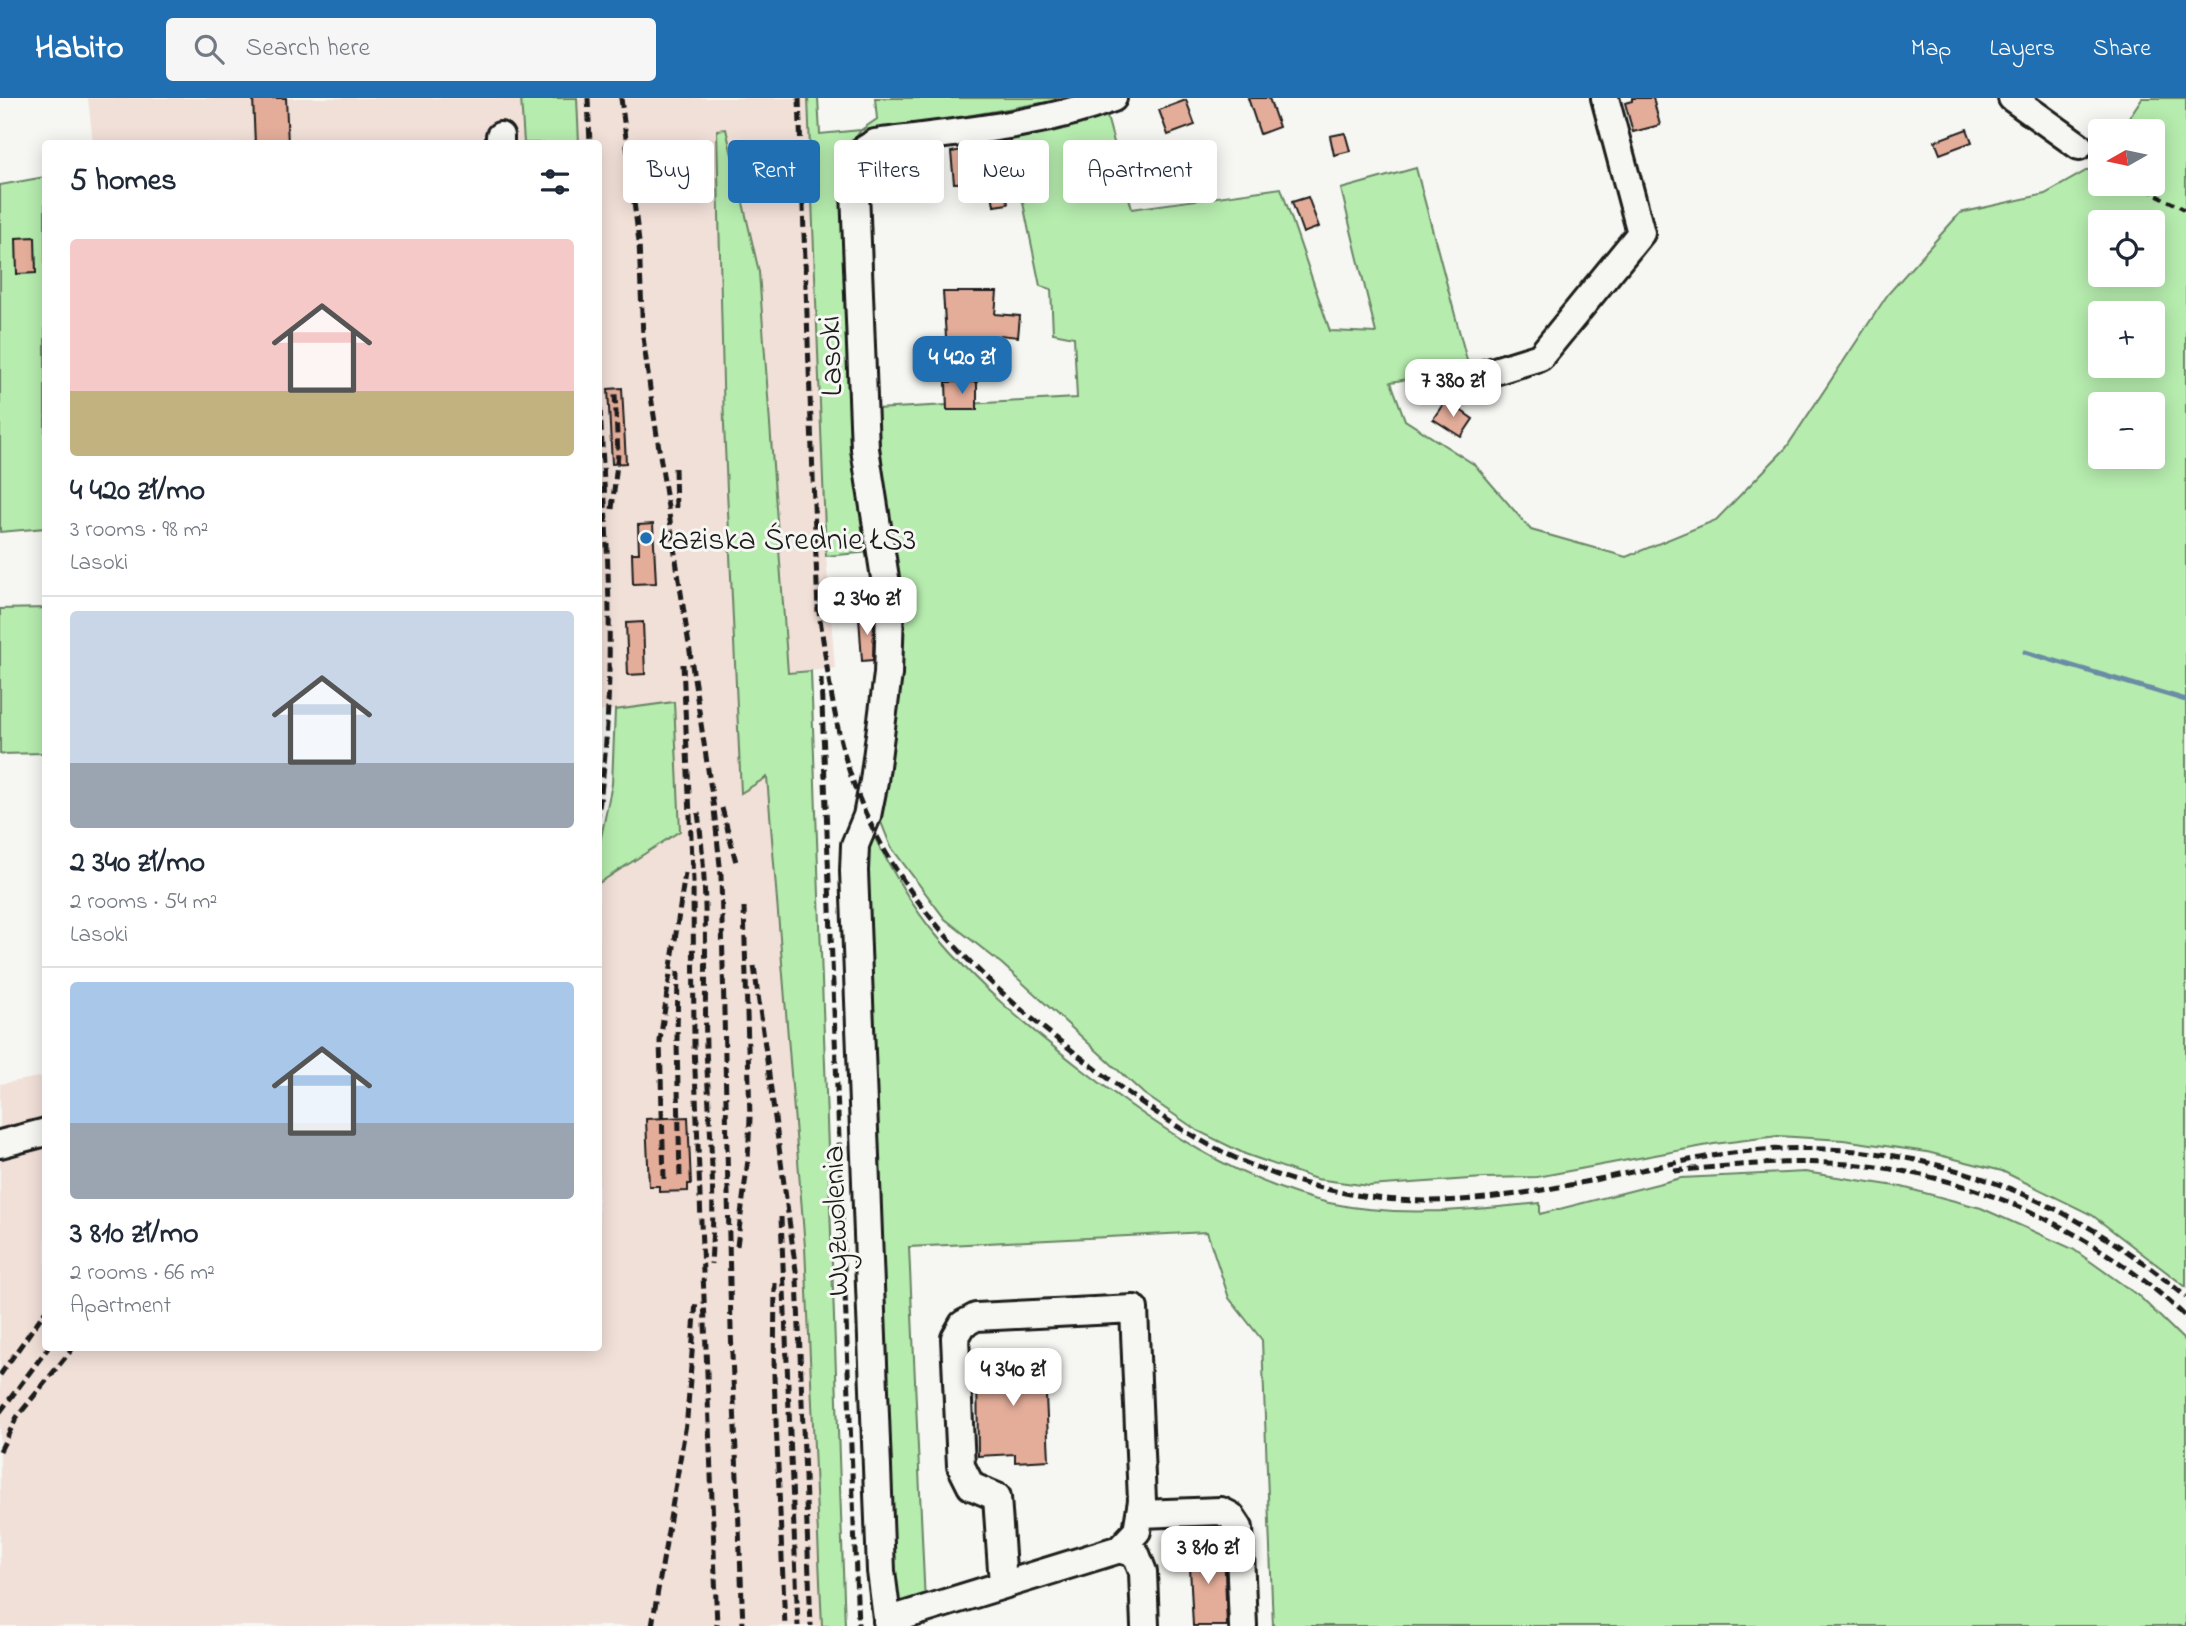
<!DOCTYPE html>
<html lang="en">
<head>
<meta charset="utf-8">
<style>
	:root { --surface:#fff; --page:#f6f6f7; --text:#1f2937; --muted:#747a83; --line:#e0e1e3; --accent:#1f6fb2 }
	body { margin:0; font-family:"Indie Flower",sans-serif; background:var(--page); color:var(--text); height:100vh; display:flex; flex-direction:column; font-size:26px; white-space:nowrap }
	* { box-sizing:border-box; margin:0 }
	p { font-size:23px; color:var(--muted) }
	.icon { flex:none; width:38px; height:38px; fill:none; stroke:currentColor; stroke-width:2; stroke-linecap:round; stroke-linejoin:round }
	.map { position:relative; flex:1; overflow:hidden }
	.side { position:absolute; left:42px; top:42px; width:560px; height:1211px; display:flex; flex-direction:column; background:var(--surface); border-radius:7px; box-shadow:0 4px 18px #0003 }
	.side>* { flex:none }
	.hud { position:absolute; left:623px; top:42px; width:665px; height:63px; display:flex; gap:14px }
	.needle { width:46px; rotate:261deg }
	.buttons { position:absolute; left:2088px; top:21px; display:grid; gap:14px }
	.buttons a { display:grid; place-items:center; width:77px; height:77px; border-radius:7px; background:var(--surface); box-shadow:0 4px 18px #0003; font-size:35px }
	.price { position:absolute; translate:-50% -60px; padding:0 16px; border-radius:14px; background:#fff; color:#222; font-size:23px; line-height:46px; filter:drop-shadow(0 2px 4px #0008) }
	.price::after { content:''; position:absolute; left:50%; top:42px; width:21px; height:16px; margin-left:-10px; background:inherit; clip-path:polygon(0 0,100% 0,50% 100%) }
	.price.on { background:var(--accent); color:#fff }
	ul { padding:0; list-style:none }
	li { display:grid; align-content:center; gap:14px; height:371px; padding:0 28px }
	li+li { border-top:2px solid var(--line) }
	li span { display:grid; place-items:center; height:217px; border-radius:7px; color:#555 }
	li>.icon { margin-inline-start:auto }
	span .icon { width:126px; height:126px; fill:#fffc; stroke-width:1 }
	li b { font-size:30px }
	h2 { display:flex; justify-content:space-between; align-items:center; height:84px; padding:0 28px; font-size:30px }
	.pill { padding:0 24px; border-radius:7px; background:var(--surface); box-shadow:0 4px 18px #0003; font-size:24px; line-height:63px }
	.pill.on { background:var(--accent); color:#fff }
	header { display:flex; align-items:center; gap:42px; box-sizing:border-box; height:98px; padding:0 35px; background:var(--accent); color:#fff }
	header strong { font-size:33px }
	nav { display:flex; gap:38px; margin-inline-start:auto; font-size:24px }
	.search { width:490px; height:63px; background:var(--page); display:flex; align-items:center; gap:18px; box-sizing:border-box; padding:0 24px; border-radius:7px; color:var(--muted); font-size:26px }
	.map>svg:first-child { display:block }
	.built { fill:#f1e0d8 }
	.green { fill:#b6ecae; stroke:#698465; stroke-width:2; fill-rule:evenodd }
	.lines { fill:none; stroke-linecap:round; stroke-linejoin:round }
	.stream { stroke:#6a8ca4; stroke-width:5 }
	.building { fill:#e4ad9a; stroke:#1c1c1c; stroke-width:2 }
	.minor-casing { stroke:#1c1c1c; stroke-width:32 }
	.path { stroke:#1c1c1c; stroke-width:3.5; stroke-dasharray:7 5; stroke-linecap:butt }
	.minor { stroke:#f6f6f2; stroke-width:26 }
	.rail { stroke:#1c1c1c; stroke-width:5; stroke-dasharray:10 5; stroke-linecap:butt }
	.poi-dot { fill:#1f6fb2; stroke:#f6f6f2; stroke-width:2.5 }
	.labels { text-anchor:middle; stroke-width:6; stroke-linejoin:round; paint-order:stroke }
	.street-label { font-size:32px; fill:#1c1c1c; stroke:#f6f6f2 }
	.poi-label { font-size:32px; fill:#1c1c1c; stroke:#f6f6f2; text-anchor:start }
</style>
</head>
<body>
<header>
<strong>Habito</strong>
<div class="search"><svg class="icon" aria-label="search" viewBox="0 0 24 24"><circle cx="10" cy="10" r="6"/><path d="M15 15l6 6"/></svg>Search here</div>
<nav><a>Map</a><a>Layers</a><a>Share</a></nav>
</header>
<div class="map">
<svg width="2186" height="1528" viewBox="0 0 2186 1528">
	<rect width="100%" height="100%" fill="#f6f6f2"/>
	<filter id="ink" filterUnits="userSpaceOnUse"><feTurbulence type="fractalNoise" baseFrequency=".0143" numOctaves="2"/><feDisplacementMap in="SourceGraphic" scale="14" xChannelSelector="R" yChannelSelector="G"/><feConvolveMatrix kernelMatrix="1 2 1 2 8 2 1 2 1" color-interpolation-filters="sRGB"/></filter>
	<g filter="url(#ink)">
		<path class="built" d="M88,0H521L524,45H93Z
			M577,0H808L826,458L835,570L788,576L759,174L726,32H717L741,694L767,678L805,1149L822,1528H0V986L45,978L46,1250H598L599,785L680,733L674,604L599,614L598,46L579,45Z"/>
		<path class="green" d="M521,0H577L579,45H524Z
			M808,0H818L820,36L861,32L877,21L875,0H1071L903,29L861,32L848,51L844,72L871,454L826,458Z
			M2142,0H2186V1189L2092,1117L2002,1073L1927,1054L1843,1042L1778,1038L1714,1046L1537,1079L1484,1080L1369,1088L1316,1081L1245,1056L1198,1033L1144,996L1002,866L945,821L891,749L877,714L900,520L876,311L1077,300L1074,239L1053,235L1051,191L1040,188L1009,36L1105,11L1132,111L1281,90L1330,233L1376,235L1341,91L1416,70L1469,270L1391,284L1405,322L1475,367L1531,432L1626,459L1716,422L1786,350L1888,196L1960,115L2045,96L2100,65V86H2152V33H2120ZM2100,124H2152V177H2100ZM2100,215H2152V268H2100ZM2100,306H2152V359H2100Z
			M726,31L759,174L788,575L811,573L845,1528H822L805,1149L767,679L741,695L724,327L717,32Z
			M45,79V430L0,434V87Z
			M45,510V655L0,656V511Z
			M674,604L680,733L599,785V749L612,686L615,612Z
			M871,733C890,768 909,805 935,836C978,888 1030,931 1083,972C1156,1028 1237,1084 1329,1105C1399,1120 1469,1112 1540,1105V1116L1681,1080L1805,1074L1902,1089L1981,1110L2073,1151L2140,1199L2186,1244V1528H1273L1262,1242L1229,1200L1207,1134L909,1149L926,1528H897L887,1425L863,750Z"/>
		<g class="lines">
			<path class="stream" d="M2025,554L2186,602"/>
		</g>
		<path class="building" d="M253,0H286L288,46H255Z
			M1248,0H1269L1279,29L1260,36Z
			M1632,0H1653L1660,27L1633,34L1625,5L1632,3Z
			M1186,2L1195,27L1168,37L1159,12Z
			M1967,31L1972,44L1940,56L1935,43Z
			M1345,35L1350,53L1334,57L1330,38Z
			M974,50L980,84L954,85L951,54Z
			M1148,57L1153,72L1187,65L1190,82L1142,91L1134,62Z
			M1003,72L1008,106L994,108L989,74Z
			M1308,99L1319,129L1303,135L1292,104Z
			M35,139L36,175L17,176L16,140Z
			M943,194H997L995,216L1020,218L1018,239L1000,237V242L975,240V253L947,254Z
			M946,284H977V312H947Z
			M622,290L626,365L612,366L608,291Z
			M1446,302L1473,321L1461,339L1433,321Z
			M653,426L656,485L633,486L632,455H639L638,427Z
			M874,518L873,562L862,563L859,519Z
			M643,524L645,576L628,577L626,525Z
			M688,1019L691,1086H688V1093L659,1094V1088H649L646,1021Z
			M1044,1255L1049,1362L1015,1364V1356L978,1358L977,1265L1013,1264L1012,1256Z
			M1224,1448L1227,1528H1193L1189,1450Z"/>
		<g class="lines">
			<g class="minor-casing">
				<path id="minor" d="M2012,0L2079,48
					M500,38V46
					M1456,285L1540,259L1641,135L1605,0
					M0,1046L46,1034
					M1140,1416L1221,1413L1231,1418L1239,1430L1243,1528
					M1120,1451L1136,1456L1143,1474L1145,1528
					M887,1523L1120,1451L1137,1433L1142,1403L1134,1211L976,1219L963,1226L955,1240L961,1368L971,1388L997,1399L1003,1486
					M888,1528L881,1473L854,773L855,747L867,718L874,683L888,576L890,512L865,351L854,67L862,53L875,45C954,34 1037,29 1113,0"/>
			</g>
			<path class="path" d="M2136,86L2186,112"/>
			<use href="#minor" class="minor"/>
			<path class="rail" d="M588,0L590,46
				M621,0L639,144L643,239L651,298L714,711L721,777L731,1231L743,1528
				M799,0L818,514
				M598,265C604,415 620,567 598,717
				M675,370L676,412
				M612,411L618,356L615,296
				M818,507C826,561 832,616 848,669C883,781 965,869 1056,940C1161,1022 1240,1083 1377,1100C1485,1113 1590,1081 1695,1061C1876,1026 2048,1080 2186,1199
				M683,566L693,783L694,947L717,1528
				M821,580L858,1528
				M722,710L737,768
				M698,715C709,793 704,870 706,949C709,1021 716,1094 711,1166
				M754,868L797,1180L811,1528
				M678,873L677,944L680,1080
				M1674,1073C1735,1067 1798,1061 1860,1067C1981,1079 2098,1135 2186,1219
				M664,1081L660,943L685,775
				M781,1119L798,1528
				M737,1148L748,1062L750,1020L744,809
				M775,1185L774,1278L785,1528
				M0,1277L46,1212
				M0,1314L48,1250
				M0,1353L17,1319L73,1250
				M652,1528L687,1320L696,1203"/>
		</g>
	</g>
	<circle class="poi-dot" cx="646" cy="440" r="7"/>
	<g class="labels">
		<g class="street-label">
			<text transform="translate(829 258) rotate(-92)" y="11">Lasoki</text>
			<text transform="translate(834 1123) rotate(-92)" y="11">Wyzwolenia</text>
		</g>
		<g class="poi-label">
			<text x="660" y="451">Łaziska Średnie ŁS3</text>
		</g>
	</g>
</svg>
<div class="buttons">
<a><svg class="needle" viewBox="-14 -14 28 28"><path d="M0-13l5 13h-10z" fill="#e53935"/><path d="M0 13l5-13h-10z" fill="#747a83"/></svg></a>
<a><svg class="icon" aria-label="locate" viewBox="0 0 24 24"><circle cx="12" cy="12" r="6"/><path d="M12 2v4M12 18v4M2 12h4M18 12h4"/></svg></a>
<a>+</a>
<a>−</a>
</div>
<b class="price on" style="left:962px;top:298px">4 420 zł</b>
<b class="price" style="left:1453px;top:321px">7 380 zł</b>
<b class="price" style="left:867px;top:539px">2 340 zł</b>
<b class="price" style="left:1013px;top:1310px">4 340 zł</b>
<b class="price" style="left:1208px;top:1488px">3 810 zł</b>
<div class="hud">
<a class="pill">Buy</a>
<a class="pill on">Rent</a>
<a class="pill">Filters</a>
<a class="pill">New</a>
<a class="pill">Apartment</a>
</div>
<section class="side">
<h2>5 homes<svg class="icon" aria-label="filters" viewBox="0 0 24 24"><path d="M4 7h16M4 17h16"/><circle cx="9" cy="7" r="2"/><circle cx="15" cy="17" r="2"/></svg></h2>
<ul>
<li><span style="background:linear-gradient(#f6c9c9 70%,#c2b280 0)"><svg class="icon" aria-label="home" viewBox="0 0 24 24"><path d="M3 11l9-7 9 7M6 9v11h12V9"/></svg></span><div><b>4 420 zł/mo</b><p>3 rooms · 98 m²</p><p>Lasoki</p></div></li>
<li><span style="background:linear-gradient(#c9d6e8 70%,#9aa5b1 0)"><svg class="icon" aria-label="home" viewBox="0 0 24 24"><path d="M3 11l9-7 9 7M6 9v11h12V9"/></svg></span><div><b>2 340 zł/mo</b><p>2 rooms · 54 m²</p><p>Lasoki</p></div></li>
<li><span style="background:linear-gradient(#a9c7e8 65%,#9aa5b1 0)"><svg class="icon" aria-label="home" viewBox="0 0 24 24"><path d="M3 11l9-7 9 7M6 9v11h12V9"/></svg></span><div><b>3 810 zł/mo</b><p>2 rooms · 66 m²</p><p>Apartment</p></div></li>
</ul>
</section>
</div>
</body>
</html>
